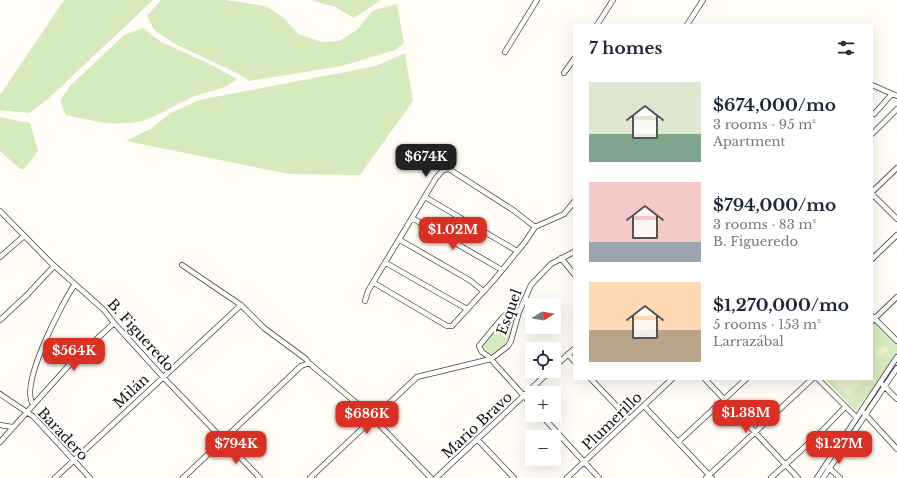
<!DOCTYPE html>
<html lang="en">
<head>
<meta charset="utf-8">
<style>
	:root { --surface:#fff; --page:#f2f2f3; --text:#1f2937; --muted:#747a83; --accent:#d93025 }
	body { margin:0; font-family:"Libre Baskerville",serif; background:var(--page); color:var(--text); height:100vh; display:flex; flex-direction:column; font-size:15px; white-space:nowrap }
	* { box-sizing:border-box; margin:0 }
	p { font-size:13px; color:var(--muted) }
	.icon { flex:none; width:22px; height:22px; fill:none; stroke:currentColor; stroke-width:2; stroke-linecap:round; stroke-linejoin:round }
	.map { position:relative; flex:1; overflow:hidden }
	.side { position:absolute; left:573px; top:24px; width:300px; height:356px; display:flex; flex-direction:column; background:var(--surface); border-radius:0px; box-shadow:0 4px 16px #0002 }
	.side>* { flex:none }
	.needle { width:26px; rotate:79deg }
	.controls { position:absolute; left:525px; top:298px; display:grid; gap:8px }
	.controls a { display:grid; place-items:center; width:36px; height:36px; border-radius:0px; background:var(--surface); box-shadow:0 4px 16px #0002; font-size:20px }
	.price { position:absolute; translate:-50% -34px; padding:0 9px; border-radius:8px; background:var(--accent); color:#fff; font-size:13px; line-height:26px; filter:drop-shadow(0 1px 2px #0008) }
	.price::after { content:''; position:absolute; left:50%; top:24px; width:12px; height:9px; margin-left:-6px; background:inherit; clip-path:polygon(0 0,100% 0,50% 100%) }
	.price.active { background:#222; color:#fff }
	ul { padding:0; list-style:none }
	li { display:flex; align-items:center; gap:12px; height:100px; padding:0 16px }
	li span { display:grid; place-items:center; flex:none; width:112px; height:80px; border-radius:0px; color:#555 }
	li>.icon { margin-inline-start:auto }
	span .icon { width:48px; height:48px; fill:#fffc; stroke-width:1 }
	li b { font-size:17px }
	h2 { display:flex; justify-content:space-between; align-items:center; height:48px; padding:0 16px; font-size:17px }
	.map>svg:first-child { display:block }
	.green { fill:#d5ebbd }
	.pitch { fill:#e6f2cf }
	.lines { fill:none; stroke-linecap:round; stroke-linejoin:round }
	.street-casing { stroke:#444; stroke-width:6 }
	.street { stroke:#fff; stroke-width:4.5 }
	.labels { text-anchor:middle; stroke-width:4; stroke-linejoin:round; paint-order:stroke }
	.street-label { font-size:14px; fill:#111; stroke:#fff }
</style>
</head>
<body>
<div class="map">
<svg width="897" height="478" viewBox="0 0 897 478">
	<rect width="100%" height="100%" fill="#fffdf5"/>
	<path class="green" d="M64,0H153L48,99L29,113L0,110V95Z
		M161,0H225L266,6L284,18L298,34L322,42L339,41L357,30L372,11L397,4L404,43L395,50L342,66L249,81L239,74L175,44L154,30L147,16Z
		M311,0H381L354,18L335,7Z
		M143,28L161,42L212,65L237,79C226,89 210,91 195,96C179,102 157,117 142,121C116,127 91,121 66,115L60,101L70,86L124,35Z
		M405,53L413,101L360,175L289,174L126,141L152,128L169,114L199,100L376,66Z
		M0,117L30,123L38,151L24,169H20L0,151Z
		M510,315L516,317C511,337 510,343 492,354L481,347L482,345L505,317Z
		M875,322L897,341V355L856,411L825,379H872V324Z"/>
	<path class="pitch" d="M884,345L889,350L879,358L875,353Z
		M832,379H863L864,381L848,396Z"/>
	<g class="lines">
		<g class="street-casing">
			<path id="street" d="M597,25L613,0
				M687,25L703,0
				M505,52L537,0
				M564,73L574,59
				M872,85L897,96
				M874,114L892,94
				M872,134L897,109
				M872,192L897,168
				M872,194L897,219
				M425,197L517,251
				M0,211L50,262L104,310L114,323L163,377L260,478
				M412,218L502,270
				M400,240L471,281L483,291
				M0,257L24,236
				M561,258L574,274
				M872,259L897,235
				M386,263L467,309
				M182,265L241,305L264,328L306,359L309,363L366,411L431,478
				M374,283L447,326H452L494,280L525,242L535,227L564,214L574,202
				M365,301L368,291L436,178L443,170L449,169L513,210L535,227
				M519,312H509L503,317L479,346L482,352L488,356L532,405
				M872,316L897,341
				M0,320L27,295L54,266
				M872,321L897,297
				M568,354L574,361
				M554,367L574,349
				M591,379L629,419
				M705,379L798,478
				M818,379L856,417
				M883,385L897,399
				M0,394L34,417L90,478
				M33,404C19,385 62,303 75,284
				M644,406L712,478
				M864,413L897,449
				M541,415L599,478
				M0,425L12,427
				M477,439L514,478
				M0,442L71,363L114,323
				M678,442L746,379
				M828,467L840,478
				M55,478L241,305
				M183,478L301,366L309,363
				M310,478L417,377L491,359L508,346L511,341L519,312L531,285L551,264L574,252
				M436,478L550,371
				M567,478L672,379
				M706,478L812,379
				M771,478L821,432L845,407
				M817,478L897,357
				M823,478L897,368"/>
		</g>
		<use href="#street" class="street"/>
	</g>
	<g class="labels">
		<g class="street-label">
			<text transform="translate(509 312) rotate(-70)" y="5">Esquel</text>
			<text transform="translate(141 335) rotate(48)" y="5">B. Figueredo</text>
			<text transform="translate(131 391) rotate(-43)" y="5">Milán</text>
			<text transform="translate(612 421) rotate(-44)" y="5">Plumerillo</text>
			<text transform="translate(477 425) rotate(-43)" y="5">Mario Bravo</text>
			<text transform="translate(63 434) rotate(47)" y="5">Baradero</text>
		</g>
	</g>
</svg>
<div class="controls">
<a><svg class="needle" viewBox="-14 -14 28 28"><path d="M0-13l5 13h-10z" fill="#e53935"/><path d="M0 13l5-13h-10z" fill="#747a83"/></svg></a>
<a><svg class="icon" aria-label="locate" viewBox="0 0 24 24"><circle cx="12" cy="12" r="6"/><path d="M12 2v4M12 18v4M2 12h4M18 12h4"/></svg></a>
<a>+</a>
<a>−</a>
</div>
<b class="price active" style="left:426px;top:178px">$674K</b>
<b class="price" style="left:453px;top:251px">$1.02M</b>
<b class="price" style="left:74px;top:372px">$564K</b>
<b class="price" style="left:746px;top:434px">$1.38M</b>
<b class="price" style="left:367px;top:435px">$686K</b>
<b class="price" style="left:236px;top:465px">$794K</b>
<b class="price" style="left:839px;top:465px">$1.27M</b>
<section class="side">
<h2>7 homes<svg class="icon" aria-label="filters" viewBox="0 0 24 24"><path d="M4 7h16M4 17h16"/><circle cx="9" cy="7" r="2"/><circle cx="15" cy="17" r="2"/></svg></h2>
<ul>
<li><span style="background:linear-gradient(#dfe7d0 65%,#7fa58c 0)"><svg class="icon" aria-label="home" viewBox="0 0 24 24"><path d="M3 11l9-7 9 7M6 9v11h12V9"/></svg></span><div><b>$674,000/mo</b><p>3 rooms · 95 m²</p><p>Apartment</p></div></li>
<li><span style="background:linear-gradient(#f6c9c9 75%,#9aa5b1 0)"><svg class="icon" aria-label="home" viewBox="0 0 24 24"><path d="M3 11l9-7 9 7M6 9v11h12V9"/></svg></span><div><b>$794,000/mo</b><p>3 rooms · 83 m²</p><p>B. Figueredo</p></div></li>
<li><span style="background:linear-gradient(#ffd9b3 60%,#b9a48a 0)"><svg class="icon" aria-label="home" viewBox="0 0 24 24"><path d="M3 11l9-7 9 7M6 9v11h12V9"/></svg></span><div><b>$1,270,000/mo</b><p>5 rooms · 153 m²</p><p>Larrazábal</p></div></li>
</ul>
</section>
</div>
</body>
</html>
